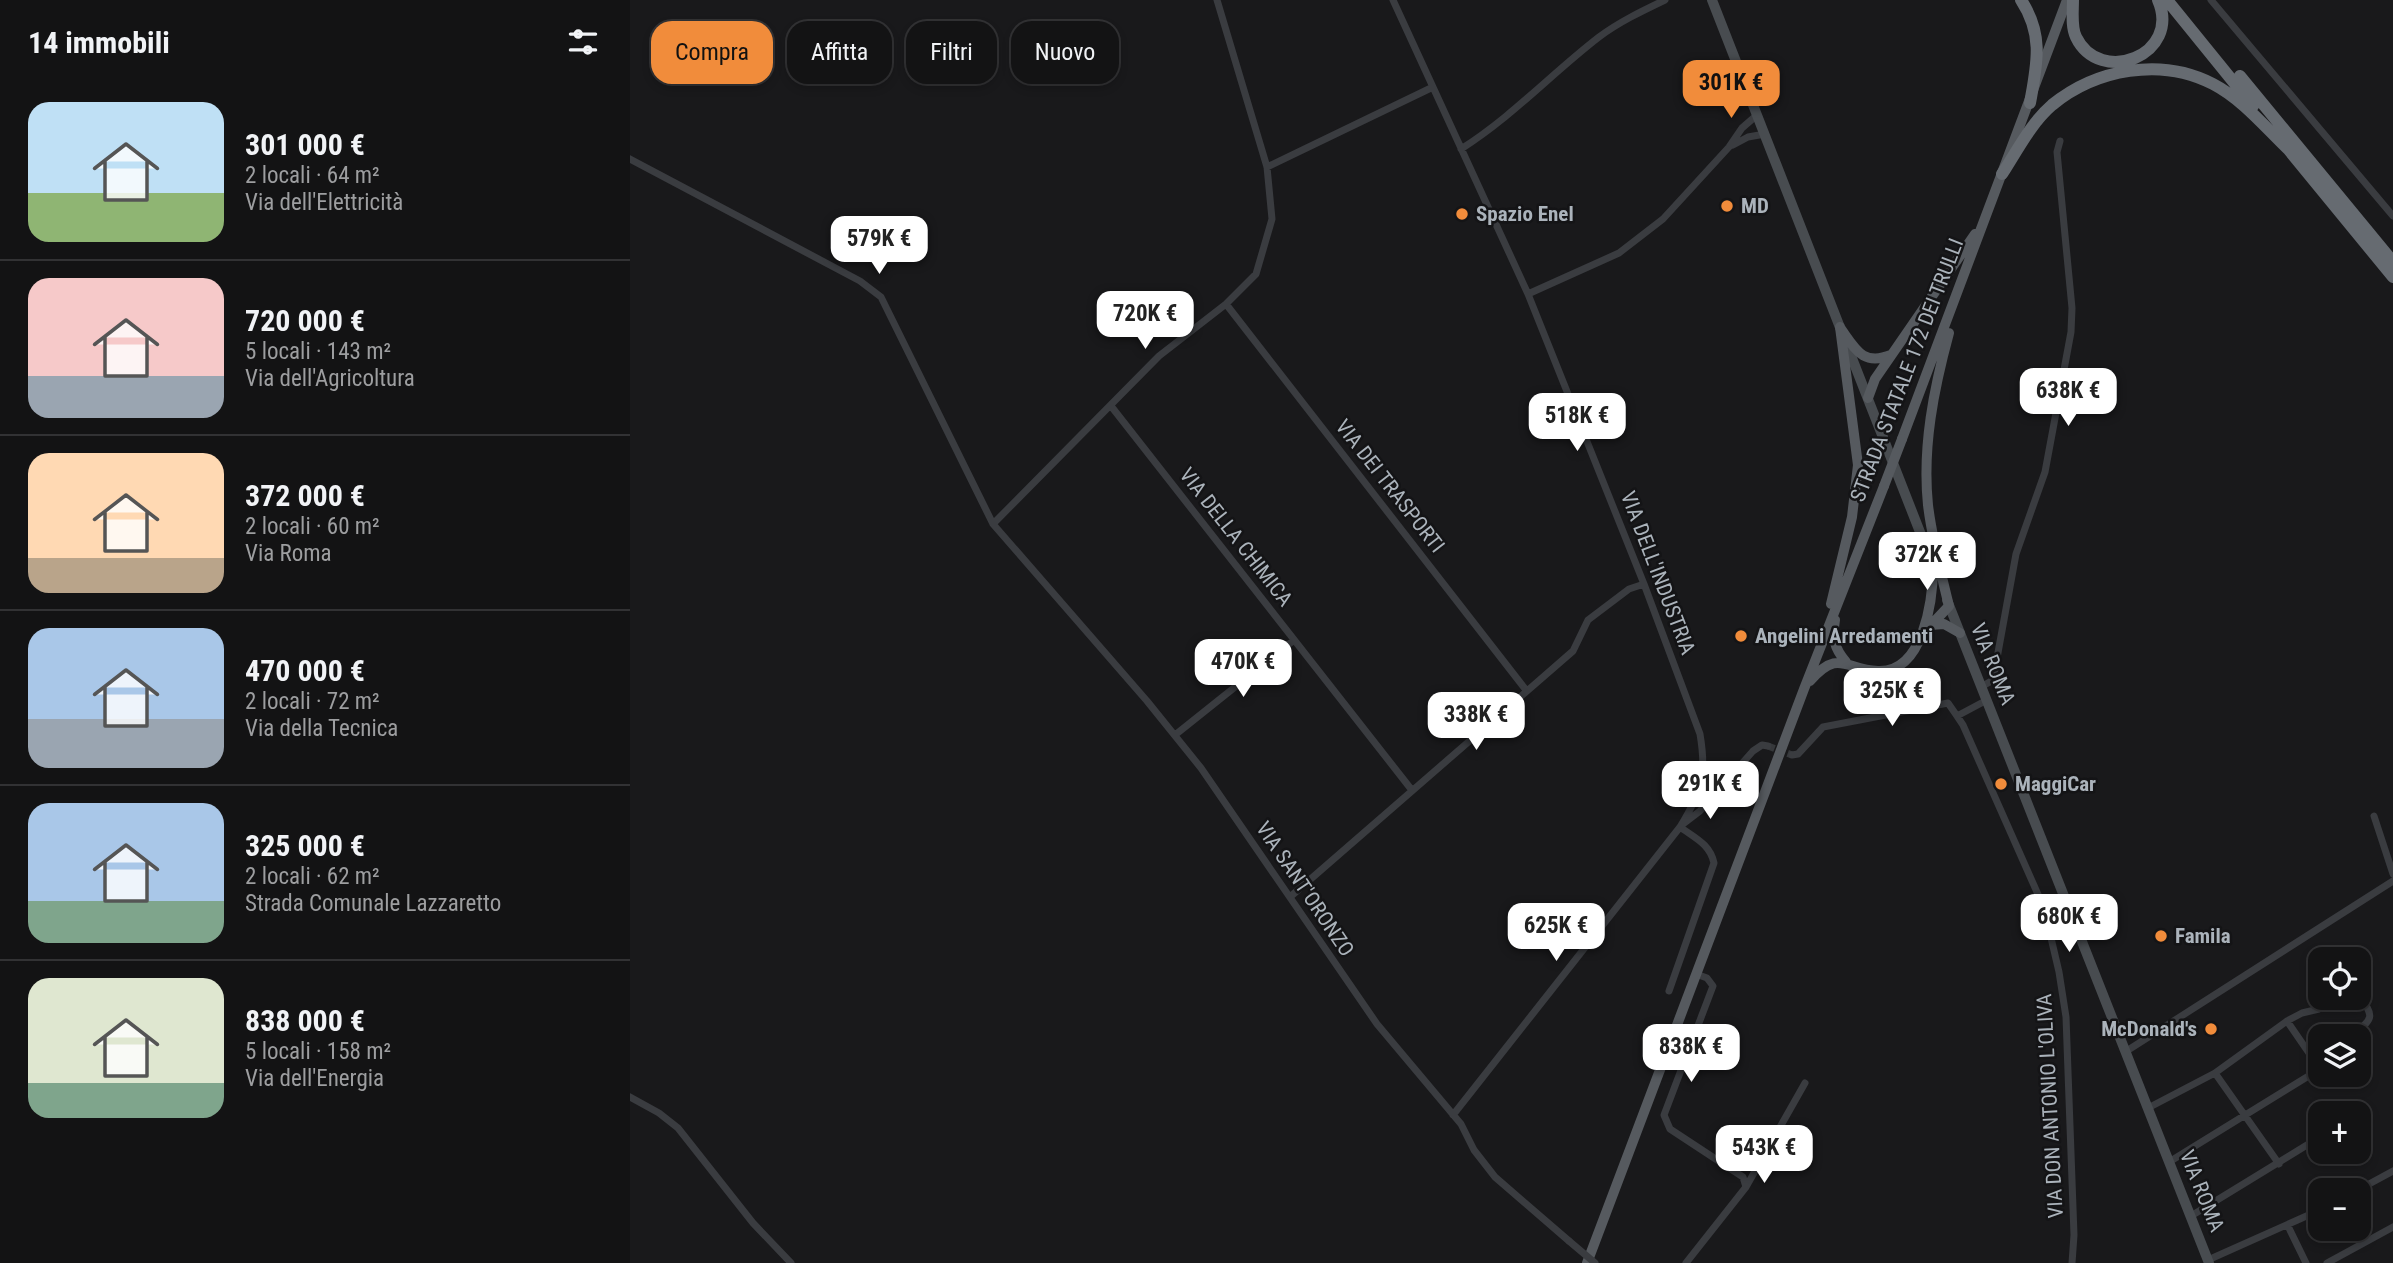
<!DOCTYPE html>
<html lang="it">
<head>
<meta charset="utf-8">
<style>
	:root { --surface:#131314; --page:#1c1c1d; --text:#f1f3f6; --muted:#9d9ea0; --line:#323234; --accent:#f18c3b }
	body { margin:0; font-family:"Roboto Condensed",sans-serif; background:var(--page); color:var(--text); height:100vh; display:flex; flex-direction:column; font-size:26px; white-space:nowrap }
	* { box-sizing:border-box; margin:0 }
	p { font-size:23px; color:var(--muted) }
	.icon { flex:none; width:38px; height:38px; fill:none; stroke:currentColor; stroke-width:2; stroke-linecap:round; stroke-linejoin:round }
	.map { position:relative; flex:1; overflow:hidden }
	.panel { display:flex; flex-direction:column; background:var(--surface); width:630px }
	.panel>* { flex:none }
	.guide { position:absolute; left:21px; top:21px; width:665px; height:63px; display:flex; gap:14px }
	.controls { position:absolute; left:1678px; top:947px; display:grid; gap:14px }
	.controls a { display:grid; place-items:center; width:63px; height:63px; border-radius:14px; background:var(--surface); box-shadow:0 4px 10px #0003,0 0 0 2px var(--line); font-size:35px }
	.price { position:absolute; translate:-50% -60px; padding:0 16px; border-radius:14px; background:#fff; color:#222; font-size:23px; line-height:46px; filter:drop-shadow(0 2px 4px #0008) }
	.price::after { content:''; position:absolute; left:50%; top:42px; width:21px; height:16px; margin-left:-10px; background:inherit; clip-path:polygon(0 0,100% 0,50% 100%) }
	.price.active { background:var(--accent); color:#111 }
	ul { padding:0; list-style:none }
	li { display:flex; align-items:center; gap:21px; height:175px; padding:0 28px }
	li+li { border-top:2px solid var(--line) }
	li span { display:grid; place-items:center; flex:none; width:196px; height:140px; border-radius:21px; color:#555 }
	li>.icon { margin-inline-start:auto }
	span .icon { width:84px; height:84px; fill:#fffc; stroke-width:1 }
	li b { font-size:30px }
	h2 { display:flex; justify-content:space-between; align-items:center; height:84px; padding:0 28px; font-size:30px }
	.chip { padding:0 24px; border-radius:21px; background:var(--surface); box-shadow:0 4px 10px #0003,0 0 0 2px var(--line); font-size:24px; line-height:63px }
	.chip.active { background:var(--accent); color:#111 }
	main { display:flex; flex:1; min-height:0 }
	.map>svg:first-child { display:block }
	.lines { fill:none; stroke-linecap:round; stroke-linejoin:round }
	.street-tunnel { stroke:#36383b; stroke-width:7; stroke-dasharray:7 3.5; stroke-linecap:butt }
	.street { stroke:#3a3c40; stroke-width:7 }
	.secondary { stroke:#484c50; stroke-width:10 }
	.primary { stroke:#565a5f; stroke-width:10 }
	.highway { stroke:#666b71; stroke-width:12 }
	.street-bridge { stroke:#3a3c40; stroke-width:7 }
	.primary-bridge { stroke:#565a5f; stroke-width:10 }
	.poi-dot { fill:#f18c3b; stroke:#141416; stroke-width:2.5 }
	.labels { text-anchor:middle; stroke-width:5; stroke-linejoin:round; paint-order:stroke }
	.poi-label { font-size:21px; font-weight:bold; fill:#abb3bb; stroke:#141416; text-anchor:start }
	.street-label { font-size:21px; fill:#abb3bb; stroke:#141416 }
</style>
</head>
<body>
<main>
<section class="panel">
<h2>14 immobili<svg class="icon" aria-label="filters" viewBox="0 0 24 24"><path d="M4 7h16M4 17h16"/><circle cx="9" cy="7" r="2"/><circle cx="15" cy="17" r="2"/></svg></h2>
<ul>
<li><span style="background:linear-gradient(#bfe0f5 65%,#8fb573 0)"><svg class="icon" aria-label="home" viewBox="0 0 24 24"><path d="M3 11l9-7 9 7M6 9v11h12V9"/></svg></span><div><b>301 000 €</b><p>2 locali · 64 m²</p><p>Via dell'Elettricità</p></div></li>
<li><span style="background:linear-gradient(#f6c9c9 70%,#9aa5b1 0)"><svg class="icon" aria-label="home" viewBox="0 0 24 24"><path d="M3 11l9-7 9 7M6 9v11h12V9"/></svg></span><div><b>720 000 €</b><p>5 locali · 143 m²</p><p>Via dell'Agricoltura</p></div></li>
<li><span style="background:linear-gradient(#ffd9b3 75%,#b9a48a 0)"><svg class="icon" aria-label="home" viewBox="0 0 24 24"><path d="M3 11l9-7 9 7M6 9v11h12V9"/></svg></span><div><b>372 000 €</b><p>2 locali · 60 m²</p><p>Via Roma</p></div></li>
<li><span style="background:linear-gradient(#a9c7e8 65%,#9aa5b1 0)"><svg class="icon" aria-label="home" viewBox="0 0 24 24"><path d="M3 11l9-7 9 7M6 9v11h12V9"/></svg></span><div><b>470 000 €</b><p>2 locali · 72 m²</p><p>Via della Tecnica</p></div></li>
<li><span style="background:linear-gradient(#a9c7e8 70%,#7fa58c 0)"><svg class="icon" aria-label="home" viewBox="0 0 24 24"><path d="M3 11l9-7 9 7M6 9v11h12V9"/></svg></span><div><b>325 000 €</b><p>2 locali · 62 m²</p><p>Strada Comunale Lazzaretto</p></div></li>
<li><span style="background:linear-gradient(#dfe7d0 75%,#7fa58c 0)"><svg class="icon" aria-label="home" viewBox="0 0 24 24"><path d="M3 11l9-7 9 7M6 9v11h12V9"/></svg></span><div><b>838 000 €</b><p>5 locali · 158 m²</p><p>Via dell'Energia</p></div></li>
</ul>
</section>
<div class="map">
<svg width="1763" height="1263" viewBox="0 0 1763 1263">
	<rect width="100%" height="100%" fill="#19191b"/>
	<g class="lines">
		<path class="street-tunnel" d="M1138,746L1162,755"/>
		<path class="street" d="M763,0L898,294L1014,584L1070,734C1077,776 1072,791 1050,827L823,1115
			M1581,0L1763,216
			M1103,145L1118,137L1135,134
			M831,149C883,116 921,74 969,37C989,22 1012,11 1035,0
			M0,159L230,281L251,297L363,524L517,701L571,768L747,1024L831,1124L844,1150L865,1177L939,1241
			M637,167L803,87
			M898,294L989,253L1033,219L1099,147L1112,128L1127,115
			M596,304L896,690
			M481,406L781,789
			M363,524L529,356L596,304L626,274L642,219L637,167L587,0
			M1351,687L1363,680L1386,554L1415,472L1441,332L1442,308L1427,152L1430,141
			M1327,716L1333,725L1414,908L1429,972L1436,1017L1444,1235L1442,1263
			M545,735L664,640
			M1162,755L1168,754L1193,727L1318,703L1327,716L1357,700
			M1744,816L1763,874
			M1053,824L1070,811L1123,751L1132,745L1138,746
			M660,897L943,651L958,620L999,589L1014,584
			M1066,974L1077,978L1083,986L1034,1115L1040,1129L1113,1177L1116,1187
			M1039,991L1084,863C1080,844 1065,838 1050,827
			M1657,1021L1690,1069
			M1725,1036V1032C1746,1018 1742,1014 1729,995
			M1495,1052L1763,881
			M1585,1073L1649,1164
			M0,1097L29,1113L48,1128L123,1223L161,1263
			M1518,1108L1585,1073L1657,1021L1672,1013L1689,1009L1710,998
			M1539,1162L1690,1069
			M1728,1190L1763,1171
			M1561,1216L1690,1137
			M1658,1226L1676,1263
			M1578,1260L1690,1210
			M1056,1263L1116,1187L1175,1083
			M1697,1263L1763,1227"/>
		<path class="secondary" d="M1082,0L1306,573
			M1317,600L1579,1263"/>
		<path class="primary" d="M1211,329C1226,350 1233,366 1261,355
			M1238,398L1245,379L1345,234
			M1272,439L1437,0
			M1201,604L1222,517L1228,465L1210,327
			M1205,620C1202,638 1204,648 1216,662
			M1302,624L1319,606C1311,573 1302,539 1298,505C1292,447 1304,388 1319,333
			M1300,625L1314,624L1330,633
			M1180,681C1209,648 1215,670 1248,671C1294,673 1303,599 1303,566
			M957,1263L1174,689L1254,486"/>
		<path class="highway" d="M1391,0C1414,35 1407,64 1400,103
			M1443,0C1443,12 1441,27 1446,37C1470,87 1552,55 1528,0
			M1537,0L1623,106
			M1610,76L1763,262
			M1654,144L1763,277
			M1372,174C1387,151 1401,123 1422,105C1466,69 1531,57 1583,84C1612,99 1635,127 1659,150"/>
		<path class="street-bridge" d="M939,1241L965,1263"/>
		<path class="primary-bridge" d="M1254,486L1272,439"/>
	</g>
	<g class="poi-dot">
		<circle cx="1097" cy="206" r="7"/>
		<circle cx="832" cy="214" r="7"/>
		<circle cx="1111" cy="636" r="7"/>
		<circle cx="1371" cy="784" r="7"/>
		<circle cx="1531" cy="936" r="7"/>
		<circle cx="1581" cy="1029" r="7"/>
	</g>
	<g class="labels">
		<g class="poi-label">
			<text x="1111" y="213">MD</text>
			<text x="846" y="221">Spazio Enel</text>
			<text x="1125" y="643">Angelini Arredamenti</text>
			<text x="1385" y="791">MaggiCar</text>
			<text x="1545" y="943">Famila</text>
			<text x="1567" y="1036" text-anchor="end">McDonald's</text>
		</g>
		<g class="street-label">
			<text transform="translate(1277 370) rotate(-69)" y="7">STRADA STATALE 172 DEI TRULLI</text>
			<text transform="translate(760 486) rotate(52)" y="7">VIA DEI TRASPORTI</text>
			<text transform="translate(606 537) rotate(52)" y="7">VIA DELLA CHIMICA</text>
			<text transform="translate(1028 573) rotate(69)" y="7">VIA DELL'INDUSTRIA</text>
			<text transform="translate(1363 664) rotate(68)" y="7">VIA ROMA</text>
			<text transform="translate(675 889) rotate(56)" y="7">VIA SANT'ORONZO</text>
			<text transform="translate(1420 1106) rotate(-93)" y="7">VIA DON ANTONIO L'OLIVA</text>
			<text transform="translate(1572 1191) rotate(68)" y="7">VIA ROMA</text>
		</g>
	</g>
</svg>
<div class="controls">
<a><svg class="icon" aria-label="locate" viewBox="0 0 24 24"><circle cx="12" cy="12" r="6"/><path d="M12 2v4M12 18v4M2 12h4M18 12h4"/></svg></a>
<a><svg class="icon" aria-label="layers" viewBox="0 0 24 24"><path d="M12 4l9 5-9 5-9-5zM3 14l9 5 9-5"/></svg></a>
<a>+</a>
<a>−</a>
</div>
<b class="price active" style="left:1101px;top:120px">301K €</b>
<b class="price" style="left:249px;top:276px">579K €</b>
<b class="price" style="left:515px;top:351px">720K €</b>
<b class="price" style="left:1438px;top:428px">638K €</b>
<b class="price" style="left:947px;top:453px">518K €</b>
<b class="price" style="left:1297px;top:592px">372K €</b>
<b class="price" style="left:613px;top:699px">470K €</b>
<b class="price" style="left:1262px;top:728px">325K €</b>
<b class="price" style="left:846px;top:752px">338K €</b>
<b class="price" style="left:1080px;top:821px">291K €</b>
<b class="price" style="left:1439px;top:954px">680K €</b>
<b class="price" style="left:926px;top:963px">625K €</b>
<b class="price" style="left:1061px;top:1084px">838K €</b>
<b class="price" style="left:1134px;top:1185px">543K €</b>
<div class="guide">
<a class="chip active">Compra</a>
<a class="chip">Affitta</a>
<a class="chip">Filtri</a>
<a class="chip">Nuovo</a>
</div>
</div>
</main>
</body>
</html>
